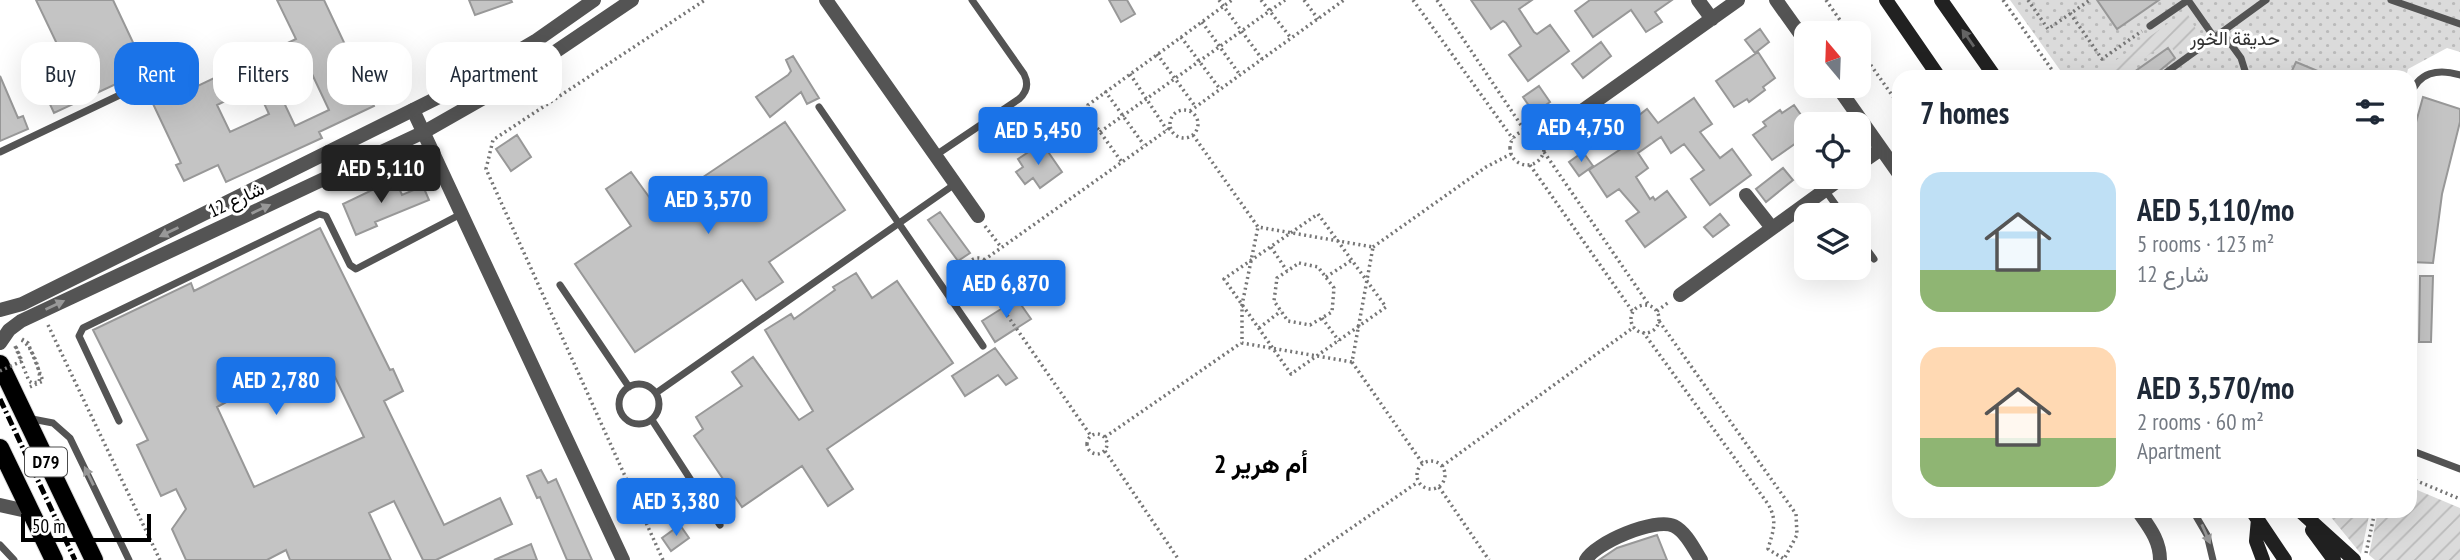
<!DOCTYPE html>
<html lang="en">
<head>
<meta charset="utf-8">
<style>
	:root { --surface:#fff; --page:#f6f6f7; --text:#1f2937; --muted:#747a83; --accent:#1a73e8 }
	body { margin:0; font-family:"PT Sans Narrow",Vazirmatn,sans-serif; background:var(--page); color:var(--text); height:100vh; display:flex; flex-direction:column; font-size:26px; white-space:nowrap }
	* { box-sizing:border-box; margin:0 }
	p { font-size:23px; color:var(--muted) }
	.icon { flex:none; width:38px; height:38px; fill:none; stroke:currentColor; stroke-width:2; stroke-linecap:round; stroke-linejoin:round }
	.map { position:relative; flex:1; overflow:hidden }
	.side { position:absolute; left:1892px; top:70px; width:525px; height:448px; display:flex; flex-direction:column; background:var(--surface); border-radius:21px; box-shadow:0 7px 28px #0002 }
	.side>* { flex:none }
	.top-card { position:absolute; left:21px; top:42px; width:665px; height:63px; display:flex; gap:14px }
	.needle { width:46px; rotate:341deg }
	.fabs { position:absolute; left:1794px; top:21px; display:grid; gap:14px }
	.fabs a { display:grid; place-items:center; width:77px; height:77px; border-radius:14px; background:var(--surface); box-shadow:0 7px 28px #0002; font-size:35px }
	.scale { position:absolute; left:21px; bottom:18px; width:130px; box-sizing:border-box; padding-left:7px; border:4px solid #000; border-top:0; font-size:19px; line-height:24px; white-space:nowrap; color:#000; -webkit-text-stroke:5px #fff; paint-order:stroke }
	.price { position:absolute; translate:-50% -60px; padding:0 16px; border-radius:7px; background:var(--accent); color:#fff; font-size:23px; line-height:46px; filter:drop-shadow(0 2px 4px #0008) }
	.price::after { content:''; position:absolute; left:50%; top:42px; width:21px; height:16px; margin-left:-10px; background:inherit; clip-path:polygon(0 0,100% 0,50% 100%) }
	.price.current { background:#222; color:#fff }
	ul { padding:0; list-style:none }
	li { display:flex; align-items:center; gap:21px; height:175px; padding:0 28px }
	li span { display:grid; place-items:center; flex:none; width:196px; height:140px; border-radius:21px; color:#555 }
	li>.icon { margin-inline-start:auto }
	span .icon { width:84px; height:84px; fill:#fffc; stroke-width:1 }
	li b { font-size:30px }
	h2 { display:flex; justify-content:space-between; align-items:center; height:84px; padding:0 28px; font-size:30px }
	.chip { padding:0 24px; border-radius:21px; background:var(--surface); box-shadow:0 7px 28px #0002; font-size:24px; line-height:63px }
	.chip.current { background:var(--accent); color:#fff }
	.map>svg:first-child { display:block }
	.grass { fill:url(#grass-dots) }
	.garden { fill:url(#garden-furrows) }
	.building { fill:#c4c4c4; stroke:#989898; stroke-width:2; fill-rule:evenodd }
	.lines { fill:none; stroke-linecap:round; stroke-linejoin:round }
	.primary-casing { stroke:#dbdbdb; stroke-width:20 }
	.path { stroke:#767676; stroke-width:3.5; stroke-dasharray:2 3.5; stroke-linecap:butt }
	.service { stroke:#545454; stroke-width:7 }
	.minor { stroke:#545454; stroke-width:14 }
	.tertiary { stroke:#545454; stroke-width:14 }
	.secondary { stroke:#212121; stroke-width:14 }
	.primary { stroke:#000; stroke-width:18 }
	.rail { stroke:#000; stroke-width:5; stroke-dasharray:10 3.5 2 3.5; stroke-linecap:butt }
	.path-bridge { stroke:#767676; stroke-width:3.5; stroke-dasharray:2 3.5; stroke-linecap:butt }
	.oneway { fill:#646464 }
	.oneway2 { fill:#989898 }
	.labels { text-anchor:middle; stroke-width:6; stroke-linejoin:round; paint-order:stroke }
	.shield { fill:#fff; stroke:#4c4c4c; stroke-width:2 }
	.shield-label { font-size:18px; font-weight:bold; fill:#000 }
	.park-label { font-size:19px; fill:#323232; stroke:#fff }
	.street-label { font-size:19px; fill:#000; stroke:#fff }
	.district-label { font-size:26px; font-weight:bold; fill:#000; stroke:#fff }
</style>
</head>
<body>
<div class="map">
<svg width="2460" height="560" viewBox="0 0 2460 560">
	<defs>
		<pattern id="grass-dots" width="8" height="8" patternUnits="userSpaceOnUse" patternTransform="scale(1.75)"><rect width="8" height="8" fill="#dbdbdb"/><path d="M2 2h.1M6 6h.1" fill="none" stroke="#bababa" stroke-width="1.8" stroke-linecap="round"/></pattern>
		<pattern id="garden-furrows" width="10" height="10" patternUnits="userSpaceOnUse" patternTransform="scale(1.75)"><rect width="10" height="10" fill="#dbdbdb"/><path d="M-1 1l2-2M0 10L10 0M9 11l2-2" fill="none" stroke="#bababa"/></pattern>
	</defs>
	<rect width="100%" height="100%" fill="#fff"/>
	<path class="grass" d="M2010,0H2460V52L2447,48L2408,69L2406,77H2065Z"/>
	<path class="garden" d="M2186,11L2198,33C2196,42 2184,53 2174,51L2168,42L2129,68L2135,77H2092Z
		M2410,487L2460,508V560H2375L2369,555L2378,511H2410Z
		M2326,511H2370L2361,554Z"/>
	<path class="building" d="M36,0H113L146,70L54,113L29,59L58,46Z
		M277,0H324L374,106L319,132L322,138L226,182L218,165L184,181L176,165L181,163L146,89L156,81L172,73L181,94L296,39ZM312,74L329,110L295,126L278,90ZM256,86L269,114L230,132L217,105Z
		M469,0H511L512,2L475,15Z
		M1109,0H1127L1135,14L1121,22Z
		M1471,0H1532L1519,9L1534,32L1537,34L1550,25L1569,51L1528,81L1509,55L1521,46L1506,23L1503,21L1491,29Z
		M1590,0H1672L1655,12L1662,22L1646,32L1631,10L1593,37L1575,11Z
		M2097,0H2159L2117,29Z
		M1760,29L1769,42L1755,53L1745,40Z
		M1601,42L1611,56L1583,78L1572,64Z
		M2168,48L2175,58L2152,77H2127Z
		M1758,52L1775,78L1763,87L1765,90L1749,102L1747,99L1734,107L1716,81Z
		M793,56L819,98L807,104L801,92L770,117L756,97L788,75L791,71L786,60Z
		M2296,62L2332,77H2289Z
		M0,76L18,118L23,116L28,129L0,141Z
		M1539,86L1550,102L1534,113L1523,97Z
		M2423,97L2460,109V122L2442,194L2433,263L2410,262V144Z
		M1694,98L1712,124L1700,132L1720,158L1732,149L1751,175L1710,205L1691,179L1704,170L1684,144L1671,153L1661,137L1638,153L1648,168L1636,177L1650,199L1653,197L1655,200L1667,191L1686,217L1645,247L1626,221L1639,212L1619,189L1607,197L1589,170L1630,143L1620,130L1647,109L1658,123Z
		M1794,105L1806,122V136L1772,160L1753,135L1766,126L1763,122L1780,110L1782,113Z
		M785,122L845,210L769,262L783,282L756,300L742,280L635,352L575,264L631,226L606,189L631,172L657,208Z
		M517,135L531,157L511,171L496,149Z
		M1042,143L1062,172L1040,188L1033,178L1025,184L1016,172L1023,167L1018,159Z
		M1583,152L1593,166L1579,176L1569,162Z
		M1783,168L1793,180L1766,202L1756,189Z
		M395,179L402,195L423,186L429,200L375,222L377,226L356,235L343,204Z
		M940,212L970,253L958,261L928,220Z
		M1720,214L1729,225L1713,237L1704,227Z
		M320,228L390,370L393,369L403,391L384,401L444,525L500,498L512,524L436,560H423L394,501L369,513L391,560H290L286,550L267,560H186L172,529L186,509L176,489L161,496L137,445L148,440L93,330L191,283L194,291ZM324,371L329,381L335,377L364,437L254,487L217,407L260,384L267,399Z
		M856,273L872,298L897,281L953,363L827,449L853,489L828,506L802,466L742,507L694,436L703,429L696,417L742,386L732,372L753,357L799,420L813,411L765,330L791,314L794,319L835,290L833,287Z
		M2420,276H2433L2431,342H2419Z
		M1017,299L1031,319L995,342L982,321Z
		M995,348L1017,378L1006,385L998,375L965,396L952,376Z
		M541,470L548,483L556,479L592,560H567L540,497L537,498L527,476Z
		M680,525L689,538L671,551L662,538Z
		M1657,535L1667,560H1599L1617,548Z
		M531,544L537,560H494Z"/>
	<g class="lines">
		<g class="primary-casing">
			<path id="primary" d="M0,364L94,560
				M0,448L54,560"/>
		</g>
		<path class="path" d="M1219,0L1262,59
			M1261,0L1291,38
			M1304,0L1318,19
			M1413,0L1513,139
			M1437,0L1525,131
			M1826,0L1849,33
			M2003,0L2057,77
			M2028,0L2048,29L2090,0
			M2070,13L2102,59L2142,31
			M1202,22L1240,75
			M1181,37L1220,89
			M1858,47L1899,105
			M1157,54L1195,106
			M1130,74L1167,130
			M1105,91L1144,145
			M1170 124a14 14 0 1 1 28 0a14 14 0 1 1-28 0Z
			M1190,111L1344,0
			M1510 148a17 17 0 1 1 34 0a17 17 0 1 1-34 0Z
			M1100,132L1285,0
			M1193,135L1258,227L1373,247L1352,362L1242,343V305L1258,227
			M1544,152L1649,305
			M1121,161L1088,115V105L1232,0
			M1530,165L1633,312
			M1318,214L1386,307L1291,374L1224,279Z
			M985,226L1001,247
			M1271,247L1287,271
			M1373,247L1486,167L1511,154
			M967 269a11 11 0 1 1 22 0a11 11 0 1 1-22 0Z
			M984,260L1170,128
			M1299,263L1318,267L1334,288L1332,312L1310,325L1288,321L1274,301L1277,278Z
			M1326,277L1352,260
			M982,279L1091,436
			M1631 319a14 14 0 1 1 28 0a14 14 0 1 1-28 0Z
			M1657,311L1669,302
			M1322,318L1339,341
			M48,325L160,560
			M1259,328L1281,311
			M1643,332L1768,504C1778,521 1773,531 1768,549L1784,559L1797,535L1796,514L1659,321
			M22,339L28,343L43,381L30,387
			M15,346L29,381L32,383L39,382C42,371 31,344 21,340
			M16,347L22,361
			M1352,362L1423,464
			M1087 444a10 10 0 1 1 20 0a10 10 0 1 1-20 0Z
			M1105,437L1241,343
			M1105,451L1179,560
			M1417 475a14 14 0 1 1 28 0a14 14 0 1 1-28 0Z
			M1442,466L1634,327
			M2410,478L2460,499
			M1439,487L1489,560
			M2366,553L2375,511
			M663,560L486,169L493,140L705,0
			M1305,560L1418,482"/>
		<path class="service" d="M2188,0L2214,37
			M2391,0L2460,24
			M2150,26L2188,0
			M2222,32L2241,58L2247,77
			M2160,77L2266,0
			M2410,96C2418,72 2438,68 2460,75
			M819,107L983,346
			M0,152L145,83L154,74L153,62
			M936,155L1019,99C1027,92 1029,84 1024,74L972,0
			M1825,190L1843,215
			M1858,237L1874,259
			M560,285L629,387
			M619 404a20 20 0 1 1 40 0a20 20 0 1 1-40 0Z
			M656,393L955,184
			M27,418L53,423L70,438L129,560
			M652,420L720,525
			M119,421L79,336L83,328L319,214L326,216L350,265L356,269L461,214
			M2410,450L2460,469
			M2193,511L2207,535L2213,560
			M0,545L14,560"/>
		<path class="minor" d="M826,0L978,216
			M1698,0L1712,19
			M1776,0L1806,42
			M1837,86L1899,174
			M413,110L623,560
			M1558,128L1738,0
			M1858,165L1881,149
			M1746,195L1772,228
			M1680,295L1843,177
			M0,505L31,512
			M2138,511C2149,527 2160,540 2160,560
			M1586,560C1595,543 1655,517 1674,526C1686,532 1694,549 1701,560"/>
		<path class="tertiary" d="M0,310L22,304L447,93L537,40L594,0
			M0,343L9,330L21,321L424,132L503,87L632,0"/>
		<path class="secondary" d="M1886,0L1939,77
			M1941,0L1995,77
			M2252,511L2285,560
			M2300,511L2354,560
			M2258,519L2256,541L2263,560
			M2312,530L2334,560"/>
		<use href="#primary" class="primary"/>
		<path class="rail" d="M0,399L75,560"/>
		<path class="path-bridge" d="M0,371L22,361"/>
	</g>
	<defs><path id="oneway-solid" d="M-6-.8H1V-3.2L6.5 0L1 3.2V.8H-6Z" transform="scale(1.75)"/></defs>
	<use class="oneway" href="#oneway-solid" transform="translate(1968 38) rotate(-125)"/>
	<g class="oneway2">
		<use href="#oneway-solid" transform="translate(261 209) rotate(-25)"/>
		<use href="#oneway-solid" transform="translate(169 232) rotate(154)"/>
		<use href="#oneway-solid" transform="translate(55 305) rotate(-25)"/>
		<use href="#oneway-solid" transform="translate(89 476) rotate(-116)"/>
		<use href="#oneway-solid" transform="translate(2206 534) rotate(66)"/>
	</g>
	<g class="labels">
		<rect class="shield" x="25" y="447.5" width="42" height="29" rx="5"/>
		<g class="shield-label">
			<text x="46" y="468">D79</text>
		</g>
		<g class="park-label">
			<text x="2235" y="45">حديقة الخور</text>
		</g>
		<g class="street-label">
			<text transform="translate(236 199) rotate(-25)" y="7">شارع 12</text>
		</g>
		<g class="district-label">
			<text x="1261" y="473">أم هرير 2</text>
		</g>
	</g>
</svg>
<div class="fabs">
<a><svg class="needle" viewBox="-14 -14 28 28"><path d="M0-13l5 13h-10z" fill="#e53935"/><path d="M0 13l5-13h-10z" fill="#747a83"/></svg></a>
<a><svg class="icon" aria-label="locate" viewBox="0 0 24 24"><circle cx="12" cy="12" r="6"/><path d="M12 2v4M12 18v4M2 12h4M18 12h4"/></svg></a>
<a><svg class="icon" aria-label="layers" viewBox="0 0 24 24"><path d="M12 4l9 5-9 5-9-5zM3 14l9 5 9-5"/></svg></a>
</div>
<div class="scale">50 m</div>
<b class="price" style="left:1581px;top:164px">AED 4,750</b>
<b class="price" style="left:1038px;top:167px">AED 5,450</b>
<b class="price current" style="left:381px;top:205px">AED 5,110</b>
<b class="price" style="left:708px;top:236px">AED 3,570</b>
<b class="price" style="left:1006px;top:320px">AED 6,870</b>
<b class="price" style="left:276px;top:417px">AED 2,780</b>
<b class="price" style="left:676px;top:538px">AED 3,380</b>
<div class="top-card">
<a class="chip">Buy</a>
<a class="chip current">Rent</a>
<a class="chip">Filters</a>
<a class="chip">New</a>
<a class="chip">Apartment</a>
</div>
<section class="side">
<h2>7 homes<svg class="icon" aria-label="filters" viewBox="0 0 24 24"><path d="M4 7h16M4 17h16"/><circle cx="9" cy="7" r="2"/><circle cx="15" cy="17" r="2"/></svg></h2>
<ul>
<li><span style="background:linear-gradient(#bfe0f5 70%,#8fb573 0)"><svg class="icon" aria-label="home" viewBox="0 0 24 24"><path d="M3 11l9-7 9 7M6 9v11h12V9"/></svg></span><div><b>AED 5,110/mo</b><p>5 rooms · 123 m²</p><p>شارع 12</p></div></li>
<li><span style="background:linear-gradient(#ffd9b3 65%,#8fb573 0)"><svg class="icon" aria-label="home" viewBox="0 0 24 24"><path d="M3 11l9-7 9 7M6 9v11h12V9"/></svg></span><div><b>AED 3,570/mo</b><p>2 rooms · 60 m²</p><p>Apartment</p></div></li>
</ul>
</section>
</div>
</body>
</html>
